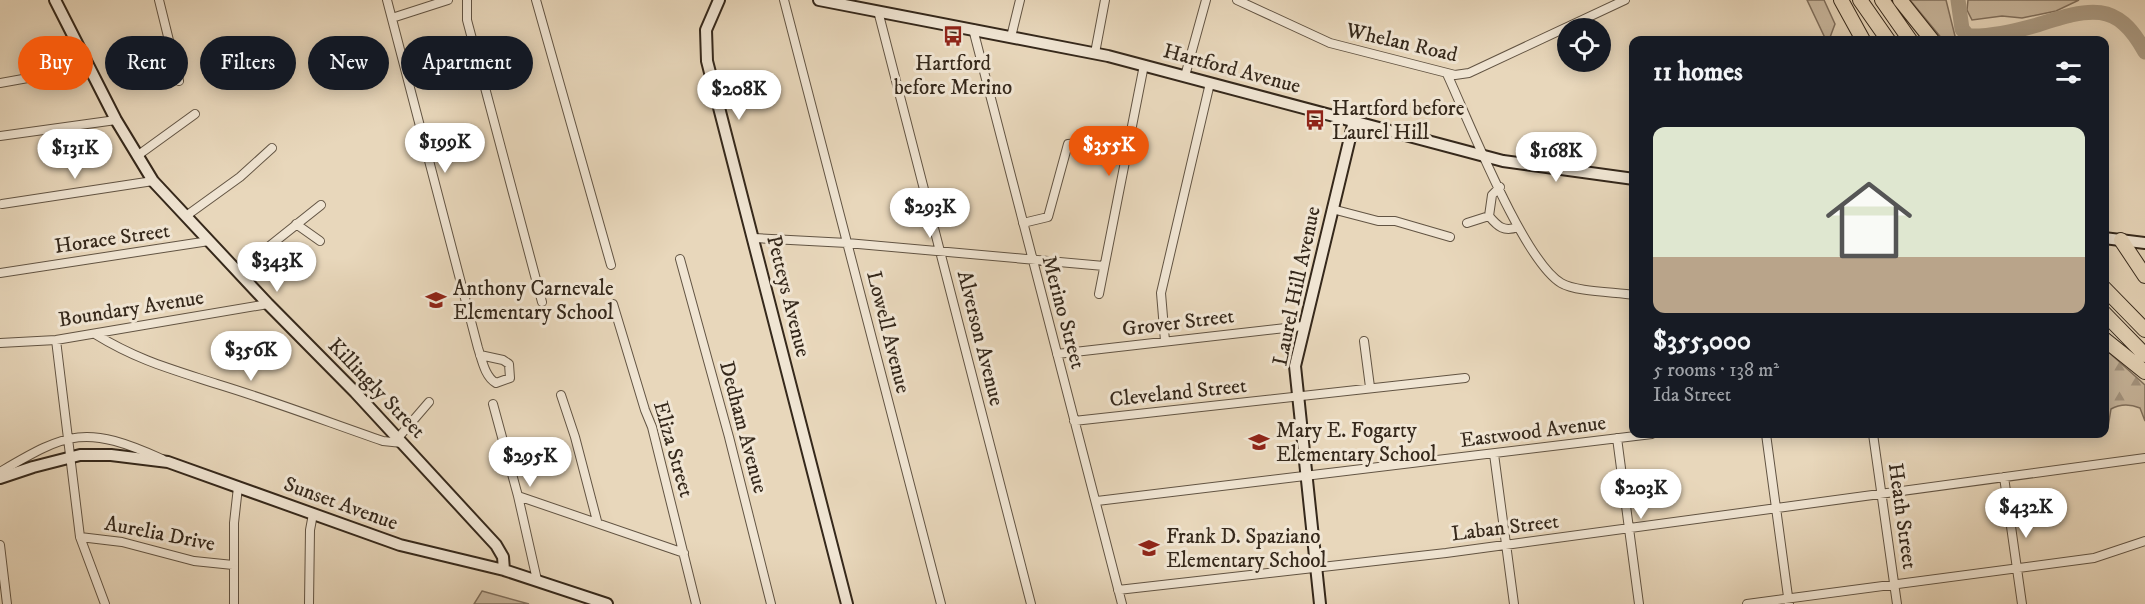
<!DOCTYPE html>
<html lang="en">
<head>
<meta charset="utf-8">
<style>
	:root { --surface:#171b24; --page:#242831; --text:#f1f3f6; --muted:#9ea1a6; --accent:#ea580c }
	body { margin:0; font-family:"IM FELL DW Pica",serif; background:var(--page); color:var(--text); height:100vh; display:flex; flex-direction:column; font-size:22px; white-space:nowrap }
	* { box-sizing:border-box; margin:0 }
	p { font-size:20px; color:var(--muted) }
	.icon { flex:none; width:33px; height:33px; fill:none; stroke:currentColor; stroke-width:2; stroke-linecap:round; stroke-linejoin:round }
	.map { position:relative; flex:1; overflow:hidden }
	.drawer { position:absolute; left:1629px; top:36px; width:480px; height:402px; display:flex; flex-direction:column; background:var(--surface); border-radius:12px; box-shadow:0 3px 15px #0003 }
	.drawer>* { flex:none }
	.banner { position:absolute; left:18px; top:36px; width:570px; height:54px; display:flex; gap:12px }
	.controls { position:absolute; left:1557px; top:18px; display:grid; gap:12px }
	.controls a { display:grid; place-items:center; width:54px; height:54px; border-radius:50%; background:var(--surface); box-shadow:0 3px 15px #0003; font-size:30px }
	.price { position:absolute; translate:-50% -51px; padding:0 14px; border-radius:21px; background:#fff; color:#222; font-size:20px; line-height:39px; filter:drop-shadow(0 2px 3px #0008) }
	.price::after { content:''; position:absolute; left:50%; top:36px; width:18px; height:14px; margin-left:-9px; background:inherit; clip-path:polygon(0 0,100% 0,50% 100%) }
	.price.selected { background:var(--accent); color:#fff }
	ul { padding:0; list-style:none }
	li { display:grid; align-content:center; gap:12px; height:318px; padding:0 24px }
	li span { display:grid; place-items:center; height:186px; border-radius:12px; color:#555 }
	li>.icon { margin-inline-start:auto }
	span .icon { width:108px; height:108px; fill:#fffc; stroke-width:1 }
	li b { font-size:26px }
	h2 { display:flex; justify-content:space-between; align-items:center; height:72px; padding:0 24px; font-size:26px }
	.pill { padding:0 21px; border-radius:27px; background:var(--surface); box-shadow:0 3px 15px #0003; font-size:21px; line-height:54px }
	.pill.selected { background:var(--accent); color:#fff }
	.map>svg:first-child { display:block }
	.forest { fill:url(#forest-firs); stroke:#80705e; stroke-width:1.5 }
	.green { fill:#cab9a0; stroke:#80705e; stroke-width:1.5 }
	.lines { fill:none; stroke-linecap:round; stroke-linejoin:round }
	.river { stroke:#ab9c85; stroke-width:15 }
	.street-casing { stroke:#625443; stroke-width:10 }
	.secondary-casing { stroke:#35281b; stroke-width:14 }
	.highway-casing { stroke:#35281b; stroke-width:16 }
	.street { stroke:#f0e5d3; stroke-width:8 }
	.secondary { stroke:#f0e5d3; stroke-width:10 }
	.highway { stroke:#e8d7bb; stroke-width:14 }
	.labels { text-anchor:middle; stroke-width:6; stroke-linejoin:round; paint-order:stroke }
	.street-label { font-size:21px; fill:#35281b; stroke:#f0e5d3 }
	.poi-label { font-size:21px; fill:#35281b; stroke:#f0e5d3; text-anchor:start }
</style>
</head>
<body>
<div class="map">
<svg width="2145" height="604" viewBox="0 0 2145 604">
	<defs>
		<pattern id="forest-firs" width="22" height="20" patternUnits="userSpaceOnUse" patternTransform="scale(1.5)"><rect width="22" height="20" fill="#cab9a0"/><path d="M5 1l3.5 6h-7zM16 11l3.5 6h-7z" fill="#a59682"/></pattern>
	</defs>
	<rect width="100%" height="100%" fill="#e8d7bb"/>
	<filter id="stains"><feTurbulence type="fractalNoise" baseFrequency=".00333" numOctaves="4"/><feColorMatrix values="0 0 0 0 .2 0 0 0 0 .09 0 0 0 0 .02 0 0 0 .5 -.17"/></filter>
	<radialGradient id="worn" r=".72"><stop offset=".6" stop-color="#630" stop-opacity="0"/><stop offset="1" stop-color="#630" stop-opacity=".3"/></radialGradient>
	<path class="forest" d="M2104,348L2145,385V421L2140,408C2130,404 2120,404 2111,409L2108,427L2105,429Z"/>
	<path class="green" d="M1807,0H1824L1835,24L1829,40H1826Z
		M1910,0H1946L1956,40H1943Z
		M1968,0H2079L2056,11L2022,18L2002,16L1972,20L1967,10Z
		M482,591L529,604H474Z"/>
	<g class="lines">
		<path class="river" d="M1958,0L1962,29L1968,36C1989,37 2016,31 2037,25C2090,8 2117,0 2145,52"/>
		<g class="street-casing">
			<path id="street" d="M159,0L179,81
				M387,0L478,348C482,360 485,377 496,383L510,378L509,364L503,360L480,355
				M467,0V20L542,302
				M536,0L611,265
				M784,0L941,604
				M1237,0L1330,43L1455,75L1469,73L1625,0
				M878,11L1031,604
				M392,18L448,0
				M973,29L1122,604
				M1011,37L1020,0
				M1095,53L1105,0
				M1447,74C1468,119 1523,260 1561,283C1576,292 1615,292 1634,295
				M1185,76L1206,0
				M0,83L89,67
				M0,136L116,120
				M137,156L195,114
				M1500,187L1492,195L1489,216C1498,227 1504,232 1518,227
				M2,204L153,181
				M1332,209L1378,221H1395L1450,237
				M186,216L240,177L272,148
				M1023,223L1048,217L1068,144L1079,143L1127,153
				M1467,223L1489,216
				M296,224L320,241
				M754,238L847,243L1104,266
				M680,259L729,437L771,604
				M238,271L321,205
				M0,273L209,241
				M1099,294L1144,65
				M613,304L645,410L652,427L696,604
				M95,334C137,360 171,369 217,384C273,401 328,422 383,441L402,443
				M56,340L80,537L105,604
				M1165,341L1161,293L1210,83
				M1364,341L1370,387
				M0,343L56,340L268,304
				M1057,354L1303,326
				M561,395L575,437L597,521
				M493,404L518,496L537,580
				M1074,421L1465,378
				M1766,434L1789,604
				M1873,434L1897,604
				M398,438L429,402
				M1617,438L1639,604
				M1494,454L1514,604
				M0,472C69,431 86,425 162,459
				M2004,477L2022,604
				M518,496L684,553
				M1097,501L1652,434
				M80,537L122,542L194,561L233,565
				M0,545L7,604
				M1118,590L1446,553L2145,458
				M234,604V523L238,487
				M309,604L310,530L313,514
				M1747,604L2094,558L2145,541"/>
		</g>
		<g class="secondary-casing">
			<path id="secondary" d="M55,0L116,120L153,181L268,304L355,392L496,545L503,557L504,570
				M719,0L706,30L707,61L847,604
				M819,0L1108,56L1503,161L1634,179
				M2104,238L2145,243
				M0,478L33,467L80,455H111L168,462L400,545L504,570L607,604
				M1320,604L1295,366L1354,121"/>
		</g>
		<g class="highway-casing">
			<path id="highway" d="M1841,0L1863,40
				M1860,0L1888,40
				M1882,0L1910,40
				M1900,0L1932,40
				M2121,240L2145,276
				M2104,288L2145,330
				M2104,313L2145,355
				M2104,339L2145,372"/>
		</g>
		<use href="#street" class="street"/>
		<use href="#secondary" class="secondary"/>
		<use href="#highway" class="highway"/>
	</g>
	<defs>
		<g id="bus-bare" transform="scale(1.62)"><path d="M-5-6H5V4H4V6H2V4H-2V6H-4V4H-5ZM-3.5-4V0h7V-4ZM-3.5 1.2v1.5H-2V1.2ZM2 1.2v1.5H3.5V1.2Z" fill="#8f2418" stroke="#f0e5d3" stroke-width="2.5" paint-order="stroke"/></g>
		<g id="school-bare" transform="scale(1.62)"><path d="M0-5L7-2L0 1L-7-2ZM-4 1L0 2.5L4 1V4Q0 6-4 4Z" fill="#8f2418" stroke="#f0e5d3" stroke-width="2.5" paint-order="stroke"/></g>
	</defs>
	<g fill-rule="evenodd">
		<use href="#bus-bare" x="953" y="36"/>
		<use href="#bus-bare" x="1315" y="120"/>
		<use href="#school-bare" x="436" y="300"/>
		<use href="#school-bare" x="1259" y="442"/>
		<use href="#school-bare" x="1149" y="548"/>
	</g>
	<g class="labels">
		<g class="street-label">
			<text transform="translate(1402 42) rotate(13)" y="7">Whelan Road</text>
			<text transform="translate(1232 68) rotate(15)" y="7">Hartford Avenue</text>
			<text transform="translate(112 238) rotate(-8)" y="7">Horace Street</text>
			<text transform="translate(1296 286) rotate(-78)" y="7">Laurel Hill Avenue</text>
			<text transform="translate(789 296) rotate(76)" y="7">Petteys Avenue</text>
			<text transform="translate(131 308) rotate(-9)" y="7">Boundary Avenue</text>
			<text transform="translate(1064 312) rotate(75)" y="7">Merino Street</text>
			<text transform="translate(1178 322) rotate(-7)" y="7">Grover Street</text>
			<text transform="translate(889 332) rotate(76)" y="7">Lowell Avenue</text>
			<text transform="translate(981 338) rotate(76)" y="7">Alverson Avenue</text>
			<text transform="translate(377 388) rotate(46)" y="7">Killingly Street</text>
			<text transform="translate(1178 392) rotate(-6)" y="7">Cleveland Street</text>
			<text transform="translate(744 427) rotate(75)" y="7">Dedham Avenue</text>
			<text transform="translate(1533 431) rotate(-7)" y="7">Eastwood Avenue</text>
			<text transform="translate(674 449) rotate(74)" y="7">Eliza Street</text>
			<text transform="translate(341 503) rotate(20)" y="7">Sunset Avenue</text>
			<text transform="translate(1903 516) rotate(82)" y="7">Heath Street</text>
			<text transform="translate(1505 527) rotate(-7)" y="7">Laban Street</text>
			<text transform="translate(160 533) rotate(11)" y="7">Aurelia Drive</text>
		</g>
		<g class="poi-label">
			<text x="953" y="70" text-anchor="middle">Hartford<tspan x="953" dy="24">before Merino</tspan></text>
			<text x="1332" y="115">Hartford before<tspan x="1332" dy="24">Laurel Hill</tspan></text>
			<text x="453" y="295">Anthony Carnevale<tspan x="453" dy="24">Elementary School</tspan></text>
			<text x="1276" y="437">Mary E. Fogarty<tspan x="1276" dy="24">Elementary School</tspan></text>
			<text x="1166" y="543">Frank D. Spaziano<tspan x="1166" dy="24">Elementary School</tspan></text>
		</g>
	</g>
	<rect width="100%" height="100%" filter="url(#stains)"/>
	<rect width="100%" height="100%" fill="url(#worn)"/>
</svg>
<div class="controls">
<a><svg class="icon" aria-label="locate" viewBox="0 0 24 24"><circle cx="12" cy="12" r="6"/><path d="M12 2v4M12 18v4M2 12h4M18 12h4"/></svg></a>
</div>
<b class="price" style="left:739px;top:121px">$208K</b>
<b class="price" style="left:445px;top:174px">$199K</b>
<b class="price selected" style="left:1109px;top:177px">$355K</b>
<b class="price" style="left:75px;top:180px">$131K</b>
<b class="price" style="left:1556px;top:183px">$168K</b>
<b class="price" style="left:930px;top:239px">$293K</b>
<b class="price" style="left:277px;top:293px">$343K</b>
<b class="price" style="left:251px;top:382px">$356K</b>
<b class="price" style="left:530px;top:488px">$295K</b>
<b class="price" style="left:1641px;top:520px">$203K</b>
<b class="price" style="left:2026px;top:539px">$432K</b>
<div class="banner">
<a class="pill selected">Buy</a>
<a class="pill">Rent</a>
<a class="pill">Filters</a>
<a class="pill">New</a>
<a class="pill">Apartment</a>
</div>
<section class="drawer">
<h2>11 homes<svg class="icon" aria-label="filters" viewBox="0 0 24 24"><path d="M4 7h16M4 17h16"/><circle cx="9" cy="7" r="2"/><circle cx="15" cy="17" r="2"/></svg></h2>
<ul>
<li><span style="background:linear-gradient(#dfe7d0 70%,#b9a48a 0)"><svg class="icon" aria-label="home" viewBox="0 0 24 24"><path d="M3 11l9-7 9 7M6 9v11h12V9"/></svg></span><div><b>$355,000</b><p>5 rooms · 138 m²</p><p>Ida Street</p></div></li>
</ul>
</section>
</div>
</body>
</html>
